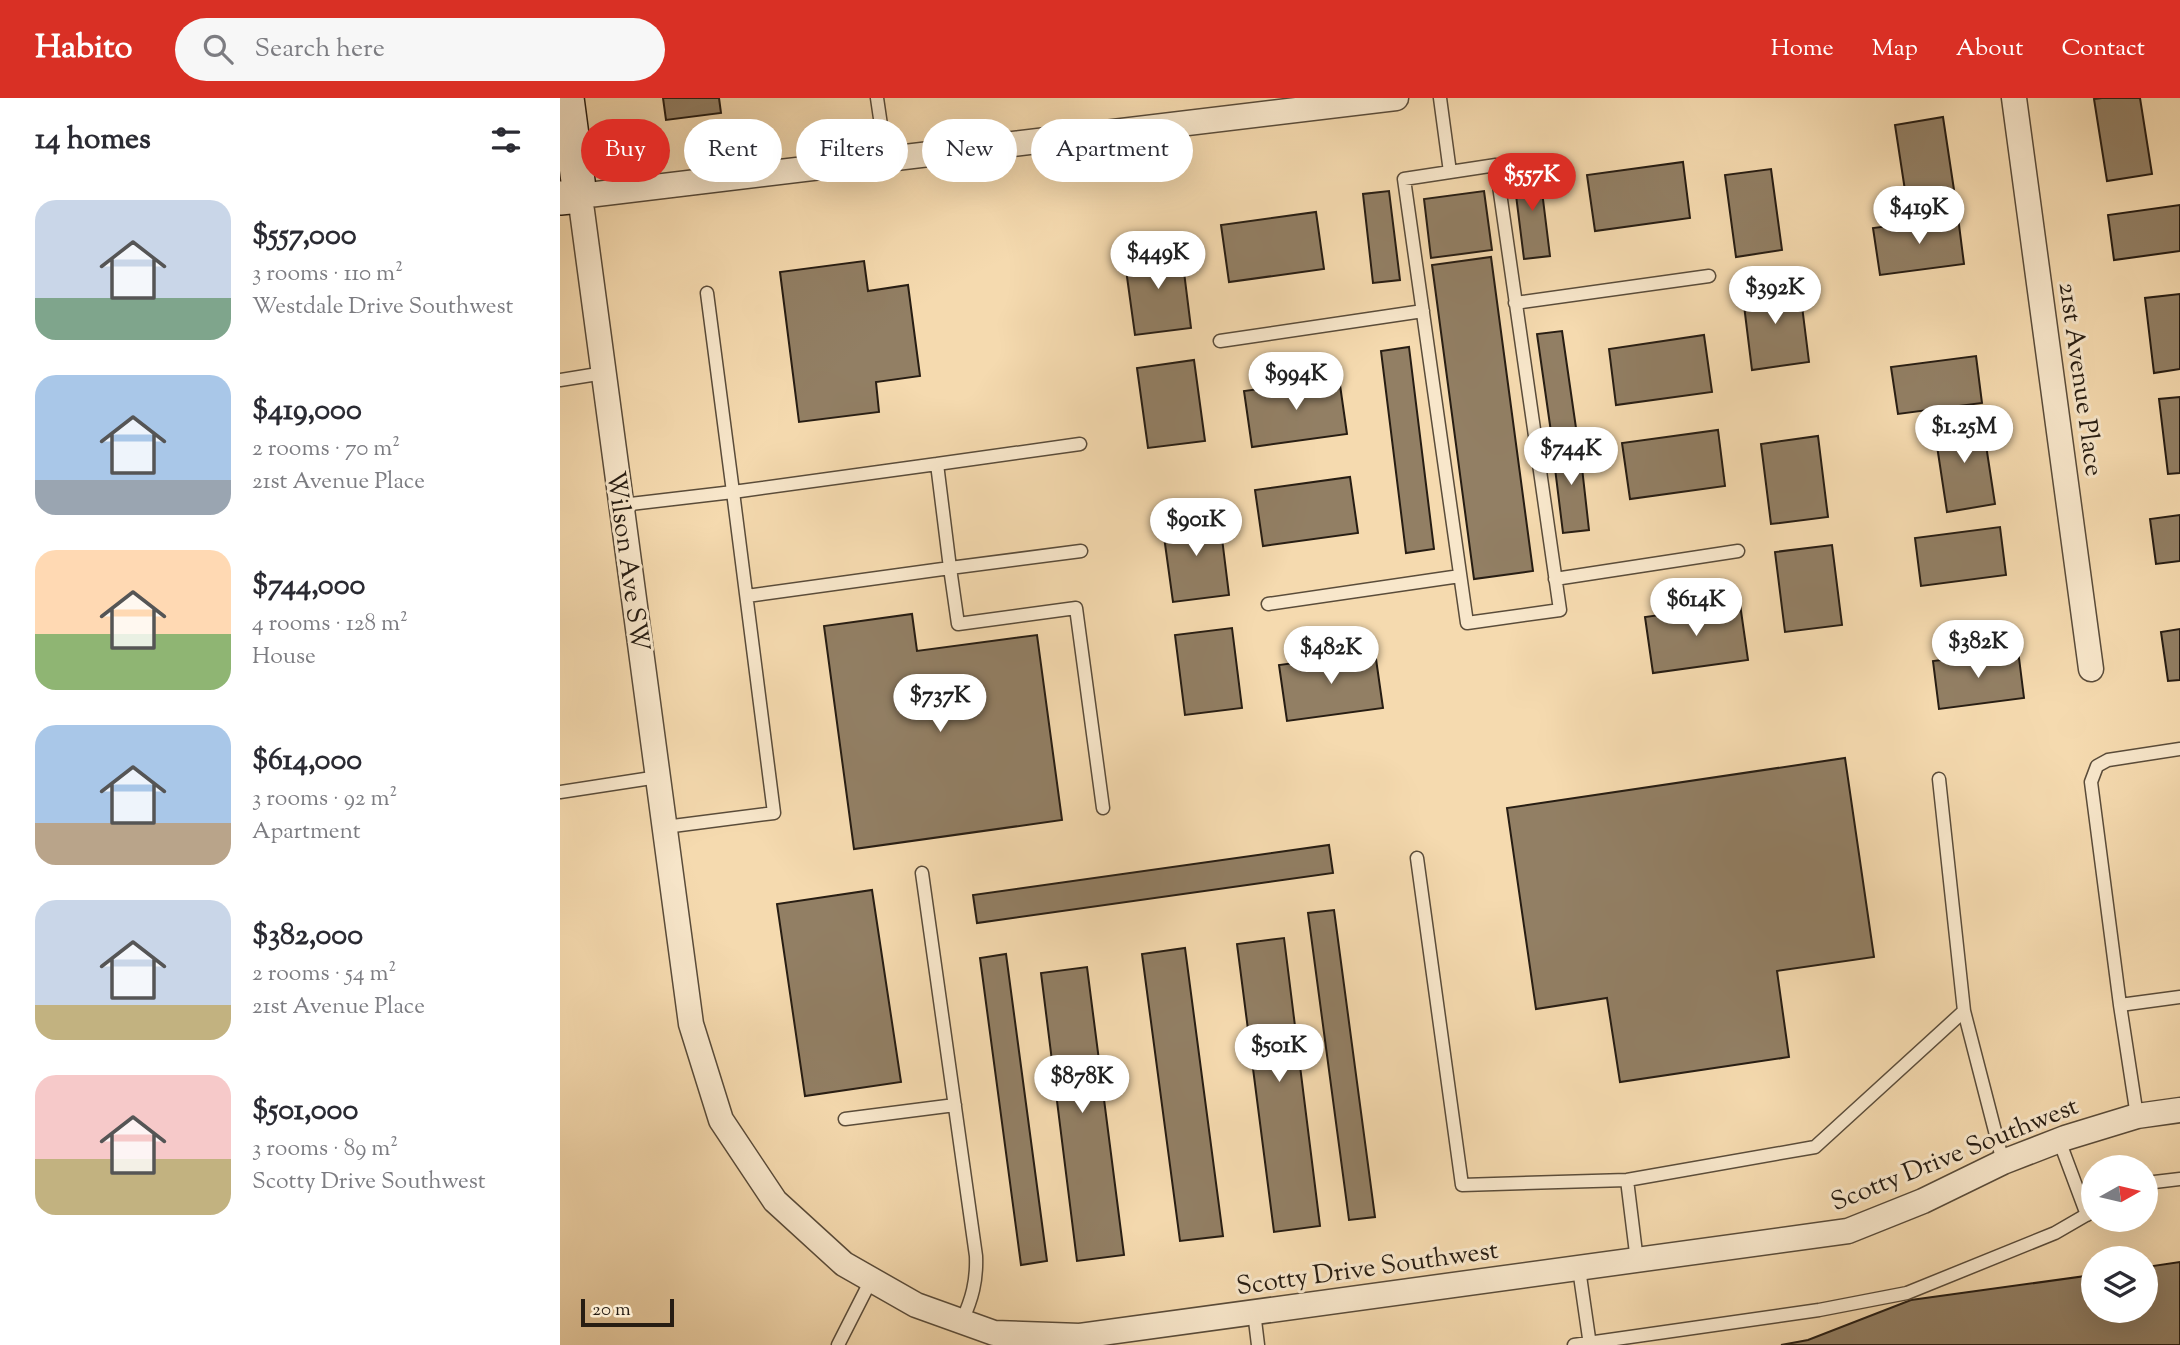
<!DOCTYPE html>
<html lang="en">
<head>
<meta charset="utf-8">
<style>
	:root { --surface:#fff; --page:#f7f7f7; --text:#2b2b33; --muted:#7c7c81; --accent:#d93025 }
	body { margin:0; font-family:"Sorts Mill Goudy",serif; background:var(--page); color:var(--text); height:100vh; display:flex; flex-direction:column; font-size:26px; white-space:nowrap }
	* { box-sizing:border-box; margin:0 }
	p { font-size:23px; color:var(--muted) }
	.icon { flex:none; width:38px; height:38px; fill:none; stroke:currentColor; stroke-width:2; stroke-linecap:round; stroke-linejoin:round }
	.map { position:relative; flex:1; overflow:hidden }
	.sheet { display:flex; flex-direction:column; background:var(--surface); width:560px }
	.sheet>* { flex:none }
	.banner { position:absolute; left:21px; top:21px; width:665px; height:63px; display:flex; gap:14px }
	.needle { width:46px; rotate:82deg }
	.tools { position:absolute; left:1521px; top:1057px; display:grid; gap:14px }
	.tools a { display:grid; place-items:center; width:77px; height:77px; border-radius:50%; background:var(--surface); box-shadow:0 7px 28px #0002; font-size:35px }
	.scale { position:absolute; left:21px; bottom:18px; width:93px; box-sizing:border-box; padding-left:7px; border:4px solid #271d13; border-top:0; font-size:19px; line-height:24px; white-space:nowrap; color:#271d13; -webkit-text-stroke:5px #f8e7cb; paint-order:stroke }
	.price { position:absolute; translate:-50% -60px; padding:0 16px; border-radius:24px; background:#fff; color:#222; font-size:23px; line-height:46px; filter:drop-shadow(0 2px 4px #0008) }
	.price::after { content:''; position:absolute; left:50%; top:42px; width:21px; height:16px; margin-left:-10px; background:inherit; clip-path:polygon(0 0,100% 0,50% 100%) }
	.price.current { background:var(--accent); color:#fff }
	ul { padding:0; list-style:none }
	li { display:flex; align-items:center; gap:21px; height:175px; padding:0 35px }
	li span { display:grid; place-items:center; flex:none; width:196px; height:140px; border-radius:21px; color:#555 }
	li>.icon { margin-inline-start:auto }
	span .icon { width:84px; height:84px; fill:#fffc; stroke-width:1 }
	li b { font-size:30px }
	h2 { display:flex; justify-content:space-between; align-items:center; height:84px; padding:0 35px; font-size:30px }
	.tag { padding:0 24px; border-radius:32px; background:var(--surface); box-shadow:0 7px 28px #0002; font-size:24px; line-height:63px }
	.tag.current { background:var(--accent); color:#fff }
	header { display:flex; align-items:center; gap:42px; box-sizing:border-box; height:98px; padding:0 35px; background:var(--accent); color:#fff }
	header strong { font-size:33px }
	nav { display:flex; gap:38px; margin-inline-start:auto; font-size:24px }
	.search { width:490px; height:63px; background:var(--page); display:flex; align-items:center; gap:18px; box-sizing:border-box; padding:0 24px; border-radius:38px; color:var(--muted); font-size:26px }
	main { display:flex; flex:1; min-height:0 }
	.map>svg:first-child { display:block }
	.building { fill:#927f64; stroke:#271d13; stroke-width:2 }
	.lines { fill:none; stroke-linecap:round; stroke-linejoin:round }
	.lane-casing { stroke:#5a4c3a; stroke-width:15 }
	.street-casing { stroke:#5a4c3a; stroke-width:27 }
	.secondary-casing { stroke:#271d13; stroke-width:36 }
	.lane { stroke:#f8e7cb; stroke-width:12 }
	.street { stroke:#f8e7cb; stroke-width:24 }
	.secondary { stroke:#f8e7cb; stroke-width:33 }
	.labels { text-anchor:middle; stroke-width:6; stroke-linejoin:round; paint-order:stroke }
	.street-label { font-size:26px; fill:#271d13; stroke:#f8e7cb }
</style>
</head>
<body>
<header>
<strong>Habito</strong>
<div class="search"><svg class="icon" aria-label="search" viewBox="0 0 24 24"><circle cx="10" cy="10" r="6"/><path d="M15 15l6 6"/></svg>Search here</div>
<nav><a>Home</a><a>Map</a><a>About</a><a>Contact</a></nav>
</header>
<main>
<section class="sheet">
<h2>14 homes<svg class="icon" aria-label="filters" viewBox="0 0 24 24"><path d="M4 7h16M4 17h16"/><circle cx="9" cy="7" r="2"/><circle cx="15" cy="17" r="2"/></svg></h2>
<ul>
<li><span style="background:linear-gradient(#c9d6e8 70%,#7fa58c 0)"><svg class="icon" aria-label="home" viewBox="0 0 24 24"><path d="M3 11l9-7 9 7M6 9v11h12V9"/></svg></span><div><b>$557,000</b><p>3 rooms · 110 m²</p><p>Westdale Drive Southwest</p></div></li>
<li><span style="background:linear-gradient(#a9c7e8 75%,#9aa5b1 0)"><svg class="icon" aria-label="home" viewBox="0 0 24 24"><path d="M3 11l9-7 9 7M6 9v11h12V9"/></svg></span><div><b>$419,000</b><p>2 rooms · 70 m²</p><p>21st Avenue Place</p></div></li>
<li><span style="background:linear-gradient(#ffd9b3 60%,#8fb573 0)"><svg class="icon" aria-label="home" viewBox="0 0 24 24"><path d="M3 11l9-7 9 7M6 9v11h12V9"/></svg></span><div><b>$744,000</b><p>4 rooms · 128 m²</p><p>House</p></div></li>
<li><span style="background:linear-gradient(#a9c7e8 70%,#b9a48a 0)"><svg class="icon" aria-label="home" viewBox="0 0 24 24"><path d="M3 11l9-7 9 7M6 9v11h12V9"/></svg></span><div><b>$614,000</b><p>3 rooms · 92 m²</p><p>Apartment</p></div></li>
<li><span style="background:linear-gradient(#c9d6e8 75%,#c2b280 0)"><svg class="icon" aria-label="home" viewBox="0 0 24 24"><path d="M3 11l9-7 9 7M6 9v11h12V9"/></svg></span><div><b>$382,000</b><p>2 rooms · 54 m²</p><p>21st Avenue Place</p></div></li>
<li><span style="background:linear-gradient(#f6c9c9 60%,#c2b280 0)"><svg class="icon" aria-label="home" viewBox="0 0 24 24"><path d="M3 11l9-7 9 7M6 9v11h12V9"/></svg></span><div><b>$501,000</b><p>3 rooms · 89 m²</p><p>Scotty Drive Southwest</p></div></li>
</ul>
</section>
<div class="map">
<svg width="1620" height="1247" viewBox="0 0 1620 1247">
	<rect width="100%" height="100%" fill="#f5daaf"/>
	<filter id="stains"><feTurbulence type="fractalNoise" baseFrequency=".00286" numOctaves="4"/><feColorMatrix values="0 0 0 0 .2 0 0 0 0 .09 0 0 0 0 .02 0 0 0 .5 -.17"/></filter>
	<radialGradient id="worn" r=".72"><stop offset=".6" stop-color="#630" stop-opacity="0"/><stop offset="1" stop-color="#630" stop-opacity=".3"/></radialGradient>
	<path class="building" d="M103,0H159L161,15L106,22Z
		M1542,0H1580L1592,76L1547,83L1534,1Z
		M1383,19L1396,105L1348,112L1335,27Z
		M1123,64L1130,120L1035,133L1027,77Z
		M979,69L990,158L964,161L953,73Z
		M1211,71L1222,152L1176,159L1165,77Z
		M829,93L840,182L813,185L803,96Z
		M924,93L932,152L871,160L864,101Z
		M1620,107V153L1554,162L1548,117Z
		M756,114L764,171L669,184L661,127Z
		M1398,119L1404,166L1320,177L1313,130Z
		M621,150L631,230L575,237L564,157Z
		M931,159L973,473L914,481L872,167Z
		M304,163L308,193L348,187L360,278L316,284L319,314L239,324L220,174Z
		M1239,184L1249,264L1192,272L1182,191Z
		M1620,196V271L1594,275L1585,200Z
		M1002,233L1016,330L991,334L977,236Z
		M1144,237L1152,294L1056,307L1049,251Z
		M849,249L874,451L846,455L821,253Z
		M1416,258L1422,305L1338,316L1331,269Z
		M634,262L645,343L588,350L577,270Z
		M779,280L787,336L692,349L684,293Z
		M1620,299V375L1608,376L1599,301Z
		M1422,321L1435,406L1387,414L1374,328Z
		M1158,332L1165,388L1070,401L1062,345Z
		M1258,338L1268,419L1211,426L1201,346Z
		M1019,343L1029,432L1003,435L992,346Z
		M790,379L798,435L703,448L695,392Z
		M659,416L669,497L613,504L602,424Z
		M1620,417V463L1596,466L1590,421Z
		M1440,429L1446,477L1361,488L1355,440Z
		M1272,447L1282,527L1225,534L1215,454Z
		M1180,506L1188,562L1093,575L1085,519Z
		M352,516L357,553L477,537L502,722L294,751L264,528Z
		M672,530L682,610L625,617L615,537Z
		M1620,531V582L1608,583L1601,534Z
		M1458,552L1464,600L1379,611L1373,563Z
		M815,554L823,610L727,623L719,567Z
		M1285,660L1314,859L1217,873L1229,959L1060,984L1047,900L976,911L947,710Z
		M769,747L773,775L417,825L413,797Z
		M312,792L341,984L245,998L217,806Z
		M774,812L815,1119L789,1122L748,815Z
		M724,840L760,1128L714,1134L677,846Z
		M625,850L663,1138L620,1143L582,856Z
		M446,856L487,1163L461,1167L420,860Z
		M527,869L564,1157L517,1163L481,875Z
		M1620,1164V1247H1221L1248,1242L1351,1202L1533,1177V1213H1586V1169Z"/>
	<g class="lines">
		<g class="lane-casing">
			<path id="lane" d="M317,0L326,61
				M880,0L890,74
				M936,67L1000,512L907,525L844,81Z
				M147,195L173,394L377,366L390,470L187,498
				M955,205L1149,178
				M660,243L863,213
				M0,282L44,275
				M377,366L520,346
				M62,407L173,394L214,715L105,729
				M521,453L390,470L398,526L516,510L543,710
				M995,481L1178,453
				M708,506L900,478
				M0,694L98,679
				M857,760L902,1087L1067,1082L1255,1049L1404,913L1379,681
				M362,775L416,1158C417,1183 412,1201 402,1223
				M1560,907L1620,899
				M1404,913L1443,1064
				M1577,1018L1560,907L1531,684L1537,668L1548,662L1620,651
				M285,1021L395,1007
				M1499,1042L1527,1117
				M1067,1082L1077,1163
				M1586,1085L1620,1081
				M1019,1171L1030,1247
				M694,1214L698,1247
				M278,1247L311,1182
				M1014,1247L1259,1212L1347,1195L1495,1135L1533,1113"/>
		</g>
		<g class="street-casing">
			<path id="street" d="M836,0L20,98L131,926L161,1022L215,1103L284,1166L356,1207L434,1235L520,1238L1288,1133L1363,1103L1443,1064L1505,1040L1577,1018L1620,1012
				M1454,0L1531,571"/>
		</g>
		<g class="secondary-casing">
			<path id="secondary" d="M0,100L20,98L7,0"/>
		</g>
		<use href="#lane" class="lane"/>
		<use href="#street" class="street"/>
		<use href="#secondary" class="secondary"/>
	</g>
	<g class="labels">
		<g class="street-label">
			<text transform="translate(1522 281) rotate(82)" y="9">21st Avenue Place</text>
			<text transform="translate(69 463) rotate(82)" y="9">Wilson Ave SW</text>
			<text transform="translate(1394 1055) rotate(-22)" y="9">Scotty Drive Southwest</text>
			<text transform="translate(807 1169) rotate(-8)" y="9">Scotty Drive Southwest</text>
		</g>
	</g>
	<rect width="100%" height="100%" filter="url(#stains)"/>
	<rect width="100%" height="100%" fill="url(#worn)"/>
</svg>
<div class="tools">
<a><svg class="needle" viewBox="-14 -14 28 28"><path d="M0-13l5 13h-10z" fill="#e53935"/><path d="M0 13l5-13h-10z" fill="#7c7c81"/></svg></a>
<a><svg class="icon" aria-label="layers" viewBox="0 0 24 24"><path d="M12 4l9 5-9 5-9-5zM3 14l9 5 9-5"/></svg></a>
</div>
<div class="scale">20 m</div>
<b class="price current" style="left:972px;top:115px">$557K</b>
<b class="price" style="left:1359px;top:148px">$419K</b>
<b class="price" style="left:598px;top:193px">$449K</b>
<b class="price" style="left:1215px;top:228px">$392K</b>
<b class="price" style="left:736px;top:314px">$994K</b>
<b class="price" style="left:1404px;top:367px">$1.25M</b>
<b class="price" style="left:1011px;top:389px">$744K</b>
<b class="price" style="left:636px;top:460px">$901K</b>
<b class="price" style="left:1136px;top:540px">$614K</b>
<b class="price" style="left:1418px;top:582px">$382K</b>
<b class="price" style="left:771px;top:588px">$482K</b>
<b class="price" style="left:380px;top:636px">$737K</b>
<b class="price" style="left:719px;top:986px">$501K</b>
<b class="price" style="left:522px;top:1017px">$878K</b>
<div class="banner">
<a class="tag current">Buy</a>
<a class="tag">Rent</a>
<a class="tag">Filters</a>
<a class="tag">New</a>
<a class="tag">Apartment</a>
</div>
</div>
</main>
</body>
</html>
